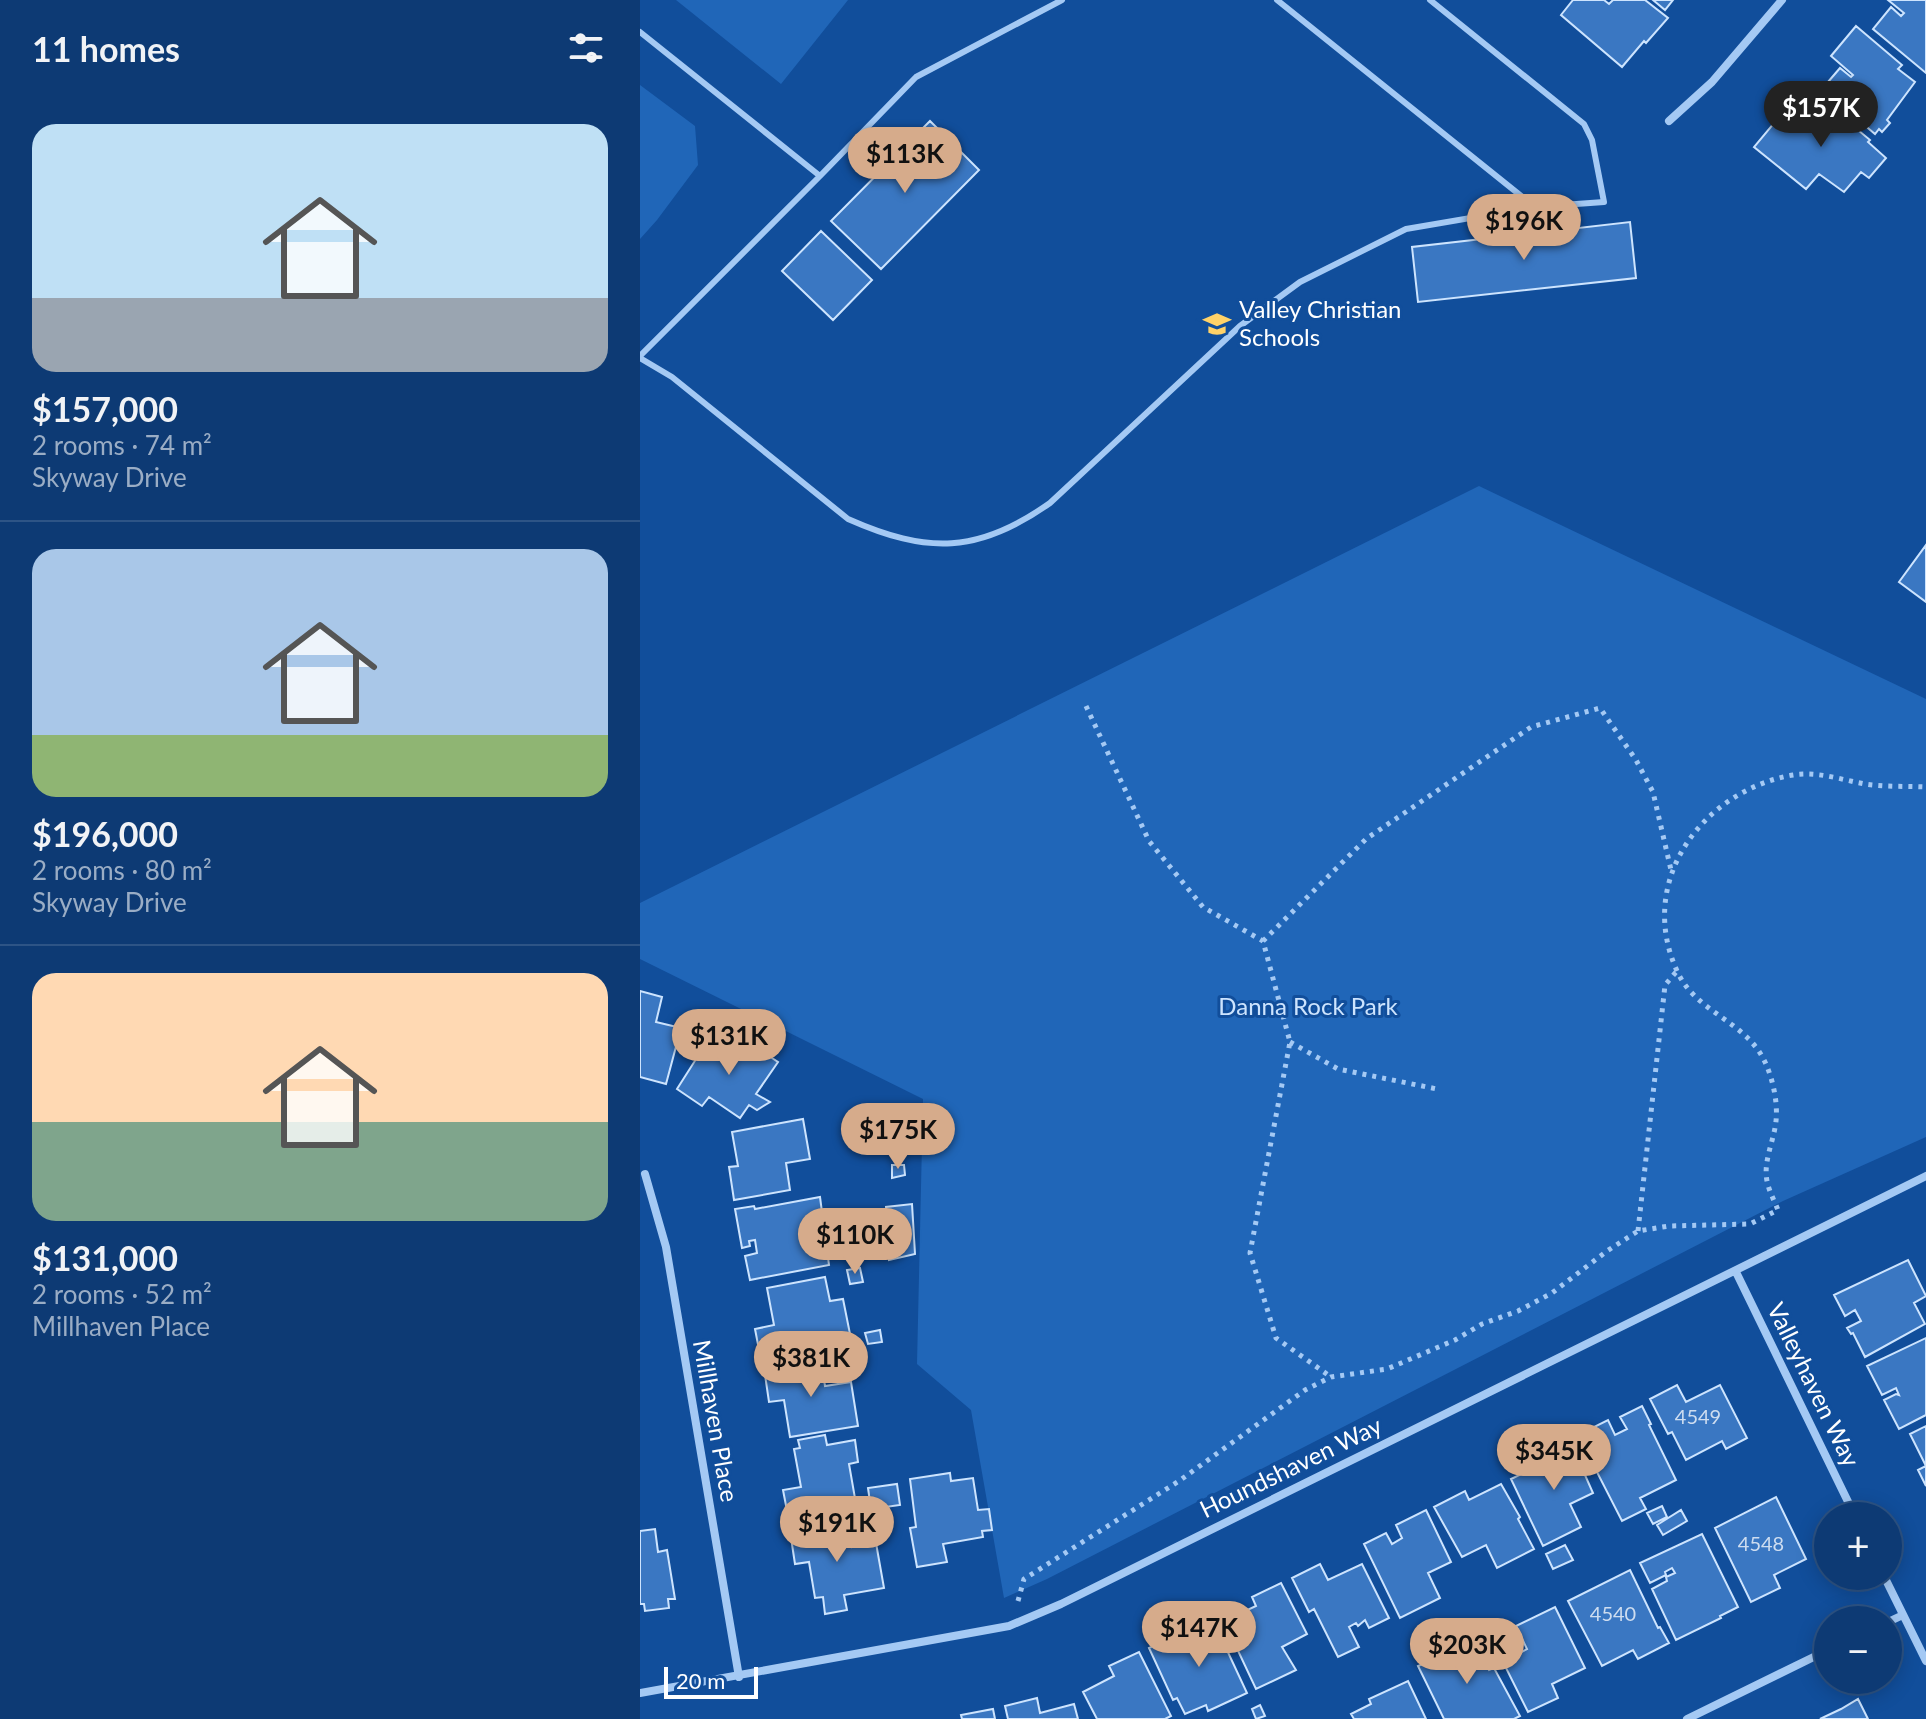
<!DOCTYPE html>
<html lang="en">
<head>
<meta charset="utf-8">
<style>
	:root { --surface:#0d3a74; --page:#1b457c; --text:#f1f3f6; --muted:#9aadc5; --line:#2d5486; --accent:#d6ab8b }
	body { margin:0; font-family:Lato,sans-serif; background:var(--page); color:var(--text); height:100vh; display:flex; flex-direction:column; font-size:30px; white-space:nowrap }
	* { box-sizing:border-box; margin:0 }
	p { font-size:26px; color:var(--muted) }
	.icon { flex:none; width:44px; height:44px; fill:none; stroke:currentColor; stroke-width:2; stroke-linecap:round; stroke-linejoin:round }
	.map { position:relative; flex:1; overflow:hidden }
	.panel { display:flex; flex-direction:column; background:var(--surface); width:640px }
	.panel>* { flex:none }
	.buttons { position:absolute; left:1174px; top:1502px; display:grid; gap:16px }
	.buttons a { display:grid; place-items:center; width:88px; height:88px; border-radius:50%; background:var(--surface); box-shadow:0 4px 20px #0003,0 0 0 2px var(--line); font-size:40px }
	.scale { position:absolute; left:24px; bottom:20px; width:94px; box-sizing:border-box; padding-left:8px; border:4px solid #fff; border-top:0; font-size:22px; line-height:28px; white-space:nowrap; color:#fff; -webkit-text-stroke:6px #114e9b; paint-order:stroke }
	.price { position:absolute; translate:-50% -68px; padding:0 18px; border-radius:28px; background:var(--accent); color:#111; font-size:26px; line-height:52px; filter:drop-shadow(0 2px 4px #0008) }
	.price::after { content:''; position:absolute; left:50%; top:48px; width:24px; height:18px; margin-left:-12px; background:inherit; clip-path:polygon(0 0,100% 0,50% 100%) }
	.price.active { background:#222; color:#fff }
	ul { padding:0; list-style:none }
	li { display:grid; align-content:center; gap:16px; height:424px; padding:0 32px }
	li+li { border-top:2px solid var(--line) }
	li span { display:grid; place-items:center; height:248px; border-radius:24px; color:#555 }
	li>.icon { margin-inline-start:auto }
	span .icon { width:144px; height:144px; fill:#fffc; stroke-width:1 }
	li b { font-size:34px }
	h2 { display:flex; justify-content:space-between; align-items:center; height:96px; padding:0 32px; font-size:34px }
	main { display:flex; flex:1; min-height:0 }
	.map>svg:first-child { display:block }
	.green { fill:#2066b8 }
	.building { fill:#3a77c2; stroke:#cde4fe; stroke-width:2 }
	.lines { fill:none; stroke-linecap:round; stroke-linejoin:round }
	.path { stroke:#a4c9f4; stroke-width:5; stroke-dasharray:4 6; stroke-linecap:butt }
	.service { stroke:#a4c9f4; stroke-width:6 }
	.minor { stroke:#a4c9f4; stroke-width:8 }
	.labels { text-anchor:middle; stroke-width:6; stroke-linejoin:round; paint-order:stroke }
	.number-label { font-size:20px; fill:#ceddf0 }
	.poi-label { font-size:24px; fill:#fff; stroke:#114e9b; text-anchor:start }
	.park-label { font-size:24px; fill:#cde4fe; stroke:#114e9b }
	.street-label { font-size:24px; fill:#fff; stroke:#114e9b }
</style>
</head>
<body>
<main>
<section class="panel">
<h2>11 homes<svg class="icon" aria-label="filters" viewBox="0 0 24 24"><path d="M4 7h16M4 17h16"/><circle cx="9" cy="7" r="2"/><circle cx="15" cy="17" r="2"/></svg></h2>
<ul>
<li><span style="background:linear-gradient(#bfe0f5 70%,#9aa5b1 0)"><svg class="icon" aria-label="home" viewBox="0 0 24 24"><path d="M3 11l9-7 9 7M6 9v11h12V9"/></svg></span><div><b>$157,000</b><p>2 rooms · 74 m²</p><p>Skyway Drive</p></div></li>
<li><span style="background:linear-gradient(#a9c7e8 75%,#8fb573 0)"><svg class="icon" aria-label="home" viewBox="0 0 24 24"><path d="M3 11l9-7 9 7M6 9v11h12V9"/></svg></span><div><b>$196,000</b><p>2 rooms · 80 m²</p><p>Skyway Drive</p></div></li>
<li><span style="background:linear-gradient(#ffd9b3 60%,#7fa58c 0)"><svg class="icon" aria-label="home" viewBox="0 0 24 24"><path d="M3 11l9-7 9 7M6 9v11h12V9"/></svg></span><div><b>$131,000</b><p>2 rooms · 52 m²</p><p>Millhaven Place</p></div></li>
</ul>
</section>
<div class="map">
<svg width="1286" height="1719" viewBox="0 0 1286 1719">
	<rect width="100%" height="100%" fill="#114e9b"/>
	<path class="green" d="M36,0H208L141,84Z
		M0,85L55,126L58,165L17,220L0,239Z
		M839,486L1286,699V1137L1143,1201L407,1579L364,1598L331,1410L277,1364L283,1099L0,959V903Z"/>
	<path class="building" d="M933,0H964L969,4L973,0H1005L1028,18L1006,43L1004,41L982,67L921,15Z
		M1013,0H1033L1025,10Z
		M1248,0H1286V73L1233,29L1251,7L1261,16L1264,13Z
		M1216,26L1262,65L1258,69L1275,82L1247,120L1250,123L1242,132L1239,129L1235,134L1182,89L1200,68L1211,77L1213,75L1191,56Z
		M1183,101L1230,140L1228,142L1246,158L1229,178L1221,172L1204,192L1179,174L1166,189L1114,147L1140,116L1157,131Z
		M290,121L339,170L241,269L191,221Z
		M990,222L996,278L778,302L772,247Z
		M181,231L232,280L193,320L142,271Z
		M1286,545V602L1259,582Z
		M0,991L22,997L16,1022L41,1028L26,1084L0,1077Z
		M80,1033L112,1055L117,1048L138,1062L116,1094L130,1102L117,1110L109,1105L100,1118L69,1097L62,1106L37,1089L58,1056L63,1059Z
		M163,1119L170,1159L146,1163L150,1190L94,1200L89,1167L98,1166L92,1132Z
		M252,1165H264L265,1175L252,1178Z
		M180,1197L189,1265L110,1280L105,1256L117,1253L115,1240L109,1241L110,1246L102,1248L95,1209L114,1206L115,1209Z
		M272,1204L275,1254L249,1260L246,1207Z
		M1268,1260L1286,1296L1274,1303L1285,1324L1225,1357L1213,1333L1211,1334L1207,1328L1221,1321L1215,1310L1205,1316L1194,1295Z
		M220,1268L223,1282L210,1284L207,1270Z
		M185,1277L190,1301L203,1299L210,1334L169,1342L170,1349L160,1351V1353L121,1360L115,1329L134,1325L127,1288Z
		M240,1330L242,1342L228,1344L225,1333Z
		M1286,1338V1415L1259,1429L1244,1400L1256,1394L1259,1395L1256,1388L1242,1395L1227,1366Z
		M181,1361L185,1386L211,1382L218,1426L150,1437L144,1400L129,1402L124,1368Z
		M1037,1385L1046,1402L1080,1385L1107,1438L1086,1449L1082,1441L1046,1460L1032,1432L1028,1434L1010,1399Z
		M1002,1406L1011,1424L1009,1425L1036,1480L1000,1498L1006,1509L982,1521L938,1435L968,1420L975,1435L987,1429L980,1417Z
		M1286,1426V1486L1278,1470L1286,1466L1270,1434Z
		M185,1435L187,1445L215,1440L218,1462L209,1464L216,1504L193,1509V1513L149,1521L143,1490L161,1487L154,1449L160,1448L158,1440Z
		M929,1439L953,1493L930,1504L941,1527L903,1546L871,1479L903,1464L898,1454Z
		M310,1473L311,1481L333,1478L338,1510L349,1509L352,1530L342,1531L343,1537L303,1544L307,1562L277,1567L270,1528L276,1527L270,1479Z
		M257,1484L260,1505L231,1509L228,1488Z
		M861,1484L880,1517L878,1519L894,1549L857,1568L846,1545L822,1557L794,1507L825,1491L829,1500Z
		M1136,1497L1166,1559L1134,1575L1140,1588L1111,1602L1075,1528Z
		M1022,1506L1027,1517L1013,1524L1007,1513Z
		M786,1510L811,1562L788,1573L800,1598L760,1618L724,1544L746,1533L752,1544L762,1538L756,1525Z
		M1041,1510L1047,1521L1023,1535L1017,1525Z
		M208,1522L212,1547L236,1543L244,1588L204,1595L207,1610L185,1614L183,1597L175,1598L169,1562L155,1564L150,1531Z
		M15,1529L18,1552L27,1550L35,1599H28L29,1608L5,1611L4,1604H0V1531Z
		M1062,1534L1098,1607L1080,1616L1081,1618L1036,1640L1012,1589L1027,1581L1026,1577L1035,1573L1032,1568L1025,1572L1026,1575L1010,1583L1000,1563Z
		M925,1545L933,1560L913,1569L906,1554Z
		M680,1564L688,1580L722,1564L749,1618L729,1628L725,1620L718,1626L716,1623L709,1627L719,1647L698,1657L674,1609L669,1612L652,1578Z
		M990,1570L1018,1628L1020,1627L1029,1643L998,1659L993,1650L962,1666L928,1601Z
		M641,1583L667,1634L642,1647L656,1670L616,1689L584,1621L616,1606L612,1597Z
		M915,1607L945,1668L912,1684L918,1698L888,1712L863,1662L887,1649L876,1626Z
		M572,1618L607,1693L568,1711L566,1705L545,1714L537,1698L533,1700L509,1648L539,1634L544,1646L556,1640L550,1629Z
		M835,1641L849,1670L854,1668L880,1716L874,1719H804L778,1666Z
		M499,1652L531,1716L525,1719H457L443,1692L474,1676L469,1666Z
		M768,1681L786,1719H714L711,1714L731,1704L729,1699Z
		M397,1698L400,1713L434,1704L438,1719H368L365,1706Z
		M1218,1699L1228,1719H1180L1201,1709Z
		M620,1705L625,1716L616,1719L612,1709Z
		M353,1709L355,1719H322L321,1715Z"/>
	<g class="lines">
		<path class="path" d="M446,706L509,841L563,907L623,941L650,1042L610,1253L636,1338L691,1377
			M623,941L726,839L891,727L960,708L996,760L1013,792L1031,870
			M650,1042L698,1069L797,1089
			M998,1231L1025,985L1037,971
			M378,1601L384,1579L539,1481L665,1390L691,1377L747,1369L815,1340L842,1324L878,1311L912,1293L967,1251L998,1231L1029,1226L1110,1224L1138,1210C1134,1200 1129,1191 1127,1181C1123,1161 1134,1141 1136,1121C1138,1103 1133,1079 1125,1062C1106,1021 1057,1013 1038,973C995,883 1061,791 1153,775C1178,771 1202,780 1225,784C1245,787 1266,786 1286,787"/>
		<path class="service" d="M637,0L895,207
			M0,32L180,176L276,77L422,0
			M0,356L180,176
			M0,358L32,377L208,519C287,554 338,554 410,503L600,326L660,282L766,229L895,207L964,202L952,140L944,124L790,0"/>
		<path class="minor" d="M1029,121L1072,82L1142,0
			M5,1174L26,1247L99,1677
			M1096,1272L1215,1516
			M1244,1576L1286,1661
			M1248,1622L1263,1615
			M0,1693L369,1626L421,1604L1286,1176
			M1047,1719L1188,1650"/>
	</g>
	<defs>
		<g id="school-bare" transform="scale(2.16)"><path d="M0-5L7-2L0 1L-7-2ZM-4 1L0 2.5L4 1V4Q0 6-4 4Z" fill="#ffd268" stroke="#114e9b" stroke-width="2.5" paint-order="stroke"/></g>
	</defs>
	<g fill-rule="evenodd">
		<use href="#school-bare" x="577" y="324"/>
	</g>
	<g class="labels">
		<g class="number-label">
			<text x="1058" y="1424">4549</text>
			<text x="1121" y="1551">4548</text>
			<text x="973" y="1621">4540</text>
		</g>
		<g class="poi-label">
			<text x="599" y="318">Valley Christian<tspan x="599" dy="28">Schools</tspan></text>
		</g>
		<g class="park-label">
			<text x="668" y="1015">Danna Rock Park</text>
		</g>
		<g class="street-label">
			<text transform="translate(1173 1385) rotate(64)" y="8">Valleyhaven Way</text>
			<text transform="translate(75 1421) rotate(80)" y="8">Millhaven Place</text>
			<text transform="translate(651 1468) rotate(-26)" y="8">Houndshaven Way</text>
		</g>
	</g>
</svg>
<div class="buttons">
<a>+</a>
<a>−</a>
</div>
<div class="scale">20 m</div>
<b class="price active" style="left:1181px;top:149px">$157K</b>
<b class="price" style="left:265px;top:195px">$113K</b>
<b class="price" style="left:884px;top:262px">$196K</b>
<b class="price" style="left:89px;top:1077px">$131K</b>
<b class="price" style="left:258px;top:1171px">$175K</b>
<b class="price" style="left:215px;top:1276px">$110K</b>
<b class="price" style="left:171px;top:1399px">$381K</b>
<b class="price" style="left:914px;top:1492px">$345K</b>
<b class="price" style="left:197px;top:1564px">$191K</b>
<b class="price" style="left:559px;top:1669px">$147K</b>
<b class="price" style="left:827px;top:1686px">$203K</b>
</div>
</main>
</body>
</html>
